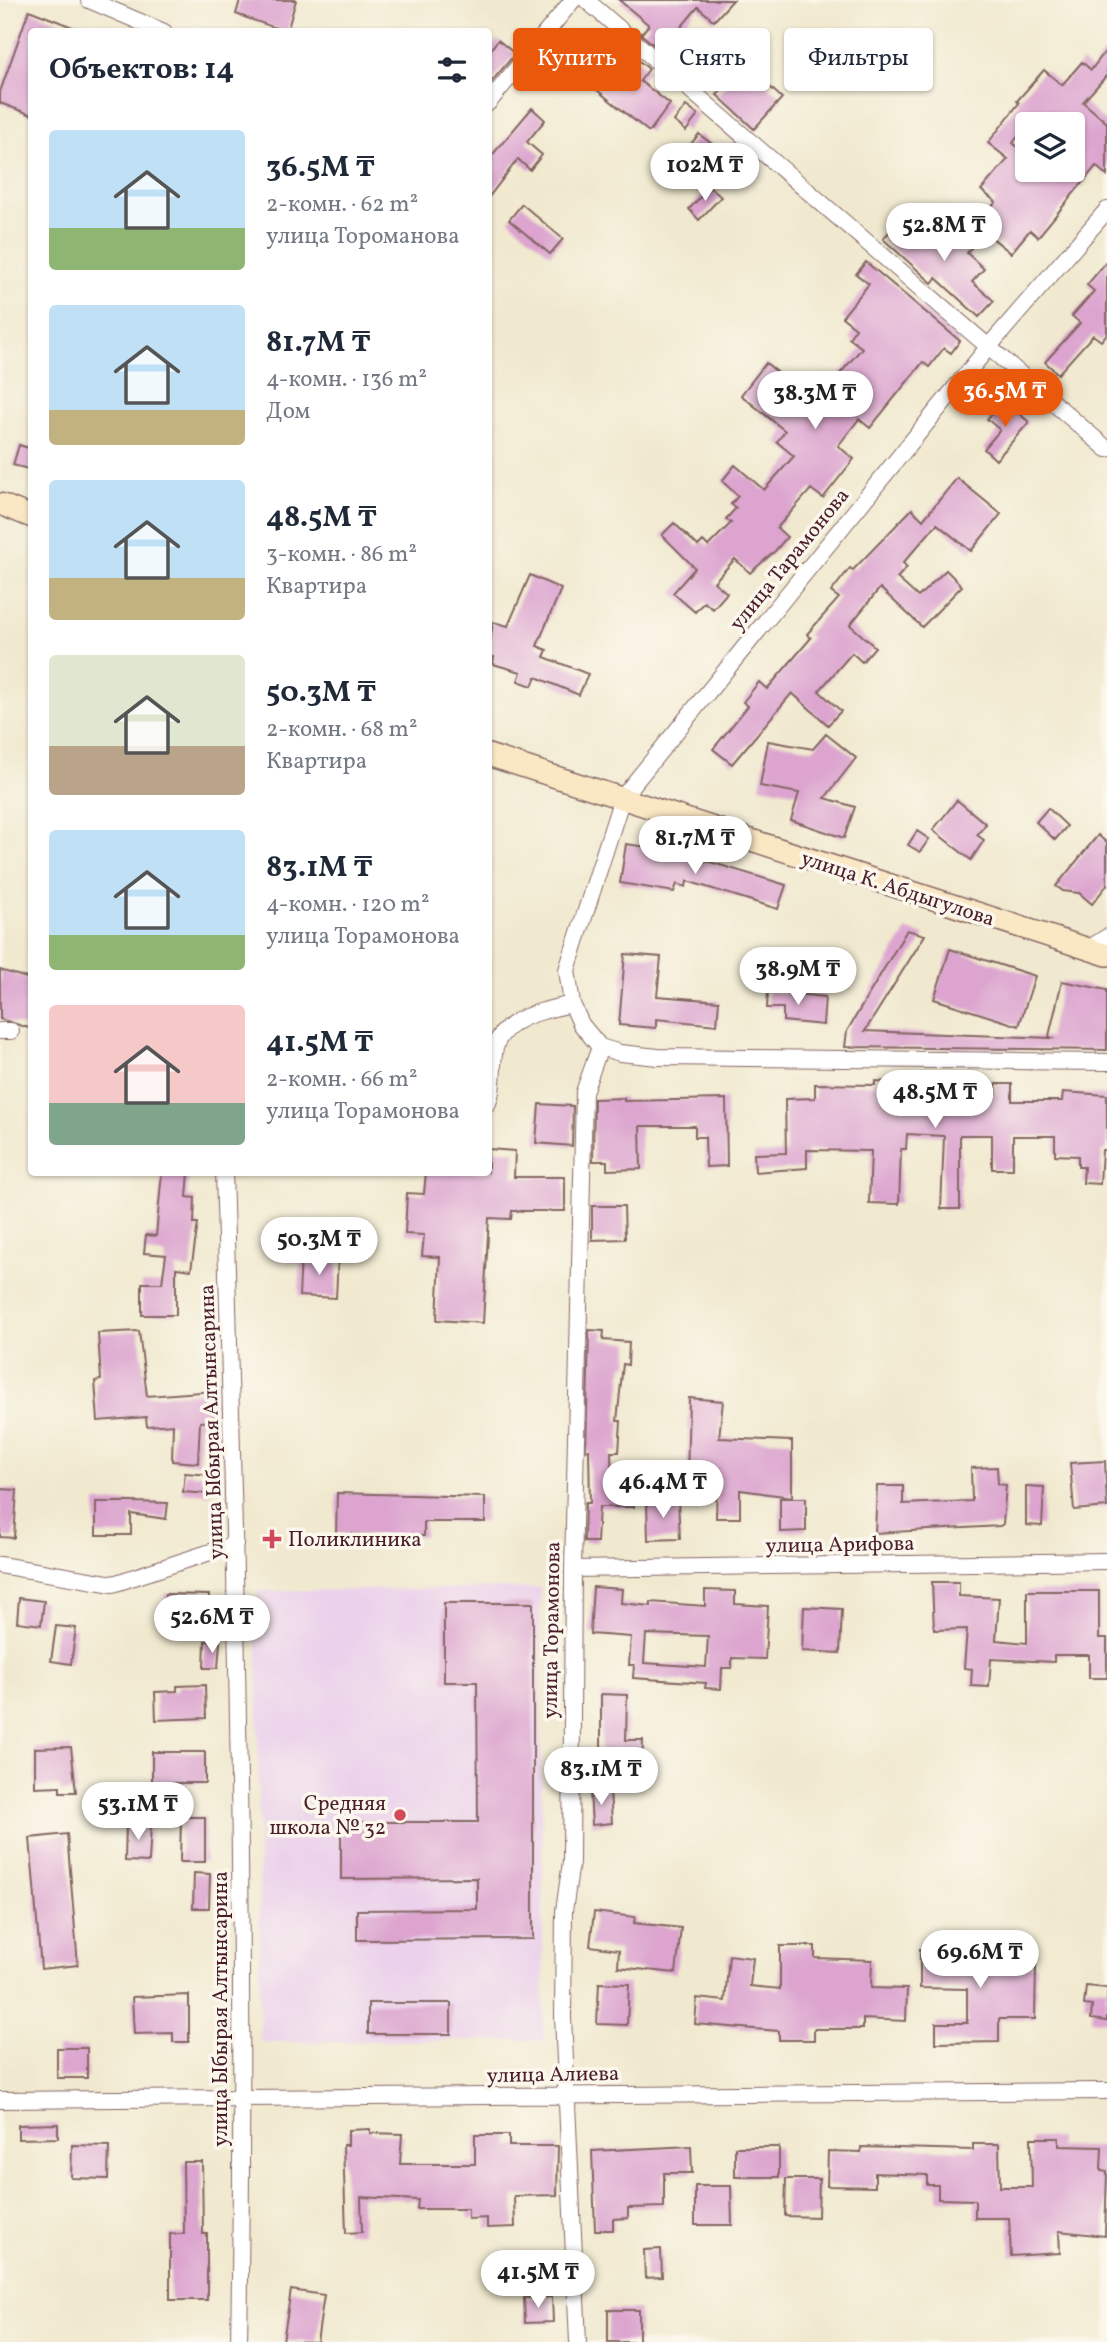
<!DOCTYPE html>
<html lang="ru">
<head>
<meta charset="utf-8">
<style>
	:root { --surface:#fff; --page:#f6f6f7; --text:#1f2937; --muted:#747a83; --accent:#ea580c }
	body { margin:0; font-family:Vollkorn,serif; background:var(--page); color:var(--text); height:100vh; display:flex; flex-direction:column; font-size:26px; white-space:nowrap }
	* { box-sizing:border-box; margin:0 }
	p { font-size:23px; color:var(--muted) }
	.icon { flex:none; width:38px; height:38px; fill:none; stroke:currentColor; stroke-width:2; stroke-linecap:round; stroke-linejoin:round }
	.map { position:relative; flex:1; overflow:hidden }
	.side { position:absolute; left:28px; top:28px; width:464px; height:1148px; display:flex; flex-direction:column; background:var(--surface); border-radius:7px; box-shadow:0 2px 5px #0004 }
	.side>* { flex:none }
	.top-card { position:absolute; left:513px; top:28px; width:488px; height:63px; display:flex; gap:14px }
	.tools { position:absolute; left:1015px; top:112px; display:grid; gap:14px }
	.tools a { display:grid; place-items:center; width:70px; height:70px; border-radius:7px; background:var(--surface); box-shadow:0 2px 5px #0004; font-size:35px }
	.price { position:absolute; translate:-50% -60px; padding:0 16px; border-radius:24px; background:#fff; color:#222; font-size:23px; line-height:46px; filter:drop-shadow(0 2px 4px #0008) }
	.price::after { content:''; position:absolute; left:50%; top:42px; width:21px; height:16px; margin-left:-10px; background:inherit; clip-path:polygon(0 0,100% 0,50% 100%) }
	.price.on { background:var(--accent); color:#fff }
	ul { padding:0; list-style:none }
	li { display:flex; align-items:center; gap:21px; height:175px; padding:0 21px }
	li span { display:grid; place-items:center; flex:none; width:196px; height:140px; border-radius:7px; color:#555 }
	li>.icon { margin-inline-start:auto }
	span .icon { width:84px; height:84px; fill:#fffc; stroke-width:1 }
	li b { font-size:30px }
	h2 { display:flex; justify-content:space-between; align-items:center; height:84px; padding:0 21px; font-size:30px }
	.pill { padding:0 24px; border-radius:7px; background:var(--surface); box-shadow:0 2px 5px #0004; font-size:24px; line-height:63px }
	.pill.on { background:var(--accent); color:#fff }
	.map>svg:first-child { display:block }
	.built { fill:#ebd1eb }
	.building { fill:#dca4cf; fill-rule:evenodd }
	.lines { fill:none; stroke-linecap:round; stroke-linejoin:round }
	.street-casing { stroke:#846664; stroke-width:18 }
	.secondary-casing { stroke:#846664; stroke-width:24 }
	.street { stroke:#fff; stroke-width:16 }
	.secondary { stroke:#fae7c3; stroke-width:21 }
	.poi-dot { fill:#d1495b; stroke:#fbf7ec; stroke-width:2.5 }
	.labels { text-anchor:middle; stroke-width:7; stroke-linejoin:round; paint-order:stroke }
	.street-label { font-size:21px; fill:#4a1f2b; stroke:#fbf7ec }
	.poi-label { font-size:21px; fill:#4a1f2b; stroke:#fbf7ec; text-anchor:start }
</style>
</head>
<body>
<div class="map">
<svg width="1107" height="2342" viewBox="0 0 1107 2342">
	<rect width="100%" height="100%" fill="#fbf7ec"/>
	<filter id="ink" filterUnits="userSpaceOnUse"><feTurbulence type="fractalNoise" baseFrequency=".0143" numOctaves="2"/><feDisplacementMap in="SourceGraphic" scale="14" xChannelSelector="R" yChannelSelector="G"/><feConvolveMatrix kernelMatrix="1 2 1 2 8 2 1 2 1" color-interpolation-filters="sRGB"/></filter>
	<filter id="wash" filterUnits="userSpaceOnUse"><feTurbulence type="fractalNoise" baseFrequency=".00686" numOctaves="4" result="noise"/><feDisplacementMap in="SourceGraphic" scale="28" xChannelSelector="R" yChannelSelector="G"/><feGaussianBlur stdDeviation="1.57" result="paint"/><feColorMatrix in="noise" values="0 0 0 0 0 0 0 0 0 0 0 0 0 0 0 0 0 1.4 0 .05"/><feComposite in="paint" operator="in"/></filter>
	<g filter="url(#wash)">
		<rect width="100%" height="100%" fill="#f1e9cf"/>
		<path class="built" d="M540,1588L544,2040L260,2042L257,1591Z"/>
		<g id="blocks">
			<path class="building" d="M240,0H296L287,32L236,14Z
				M619,0H733L714,21L698,7L661,51L641,34L649,25Z
				M29,10L80,30L32,32V115L0,103V92Z
				M498,40L515,54L488,86V53Z
				M620,46L649,69L640,81L670,104L649,132L571,69L587,47L608,63Z
				M1107,49V75L1083,102L1107,123V176L1096,166L1038,237L1030,230L1011,253L976,225L996,202L981,190L1008,159L988,143L1019,103L1017,101L1044,70L1062,85L1082,62L1091,70ZM1038,115L1049,124H1073V170H1027V155L1013,143L1033,116Z
				M745,64L782,98L754,129L717,95Z
				M686,106L698,115L686,131L674,121Z
				M532,108L545,120L527,142L542,155L530,170L518,159L488,198V160Z
				M699,134L731,159L715,179L683,154Z
				M710,187L721,197L699,220L689,209Z
				M522,204L563,239L550,254L509,220Z
				M945,222L971,248L967,253L984,269L972,282L994,301L979,317L936,278L932,283L883,239L897,223L922,245Z
				M1107,261V334L1101,341L1093,335L1058,374L1045,362L1080,323L1072,316L1094,291L1087,285Z
				M866,262L960,341L951,353L944,348L929,367L923,362L870,428L859,419L838,446L854,459L823,498L811,489L777,528L787,537L775,551L750,573L735,559L714,582L727,593L713,609L704,602L695,612L673,593L695,568L662,535L674,523L698,546L703,541L708,546L731,523L726,519L736,508L731,504L738,496L722,481L735,465L764,490L794,456L777,442L785,431L741,395L766,363L815,403L862,348L849,338L856,328L842,317L869,284L856,274Z
				M1004,401L1029,422L996,460L984,449L1000,430L987,419Z
				M19,445L32,449V470L13,465Z
				M957,478L1001,514L971,551L937,524L903,563L907,567L897,578L918,597L946,570L962,586L922,627L880,588L850,625L875,647L862,662L852,653L819,691L841,711L828,725L792,693L732,764L713,749L748,706L743,702L759,682L767,689L811,638L807,634L839,598L831,592L850,568L853,570L912,509L923,520Z
				M530,575L561,589L537,646L547,650L544,657L588,674L579,695L536,677L532,686L518,681L521,672L493,664L494,657L488,656L493,622L508,626Z
				M826,734L856,758L825,798L855,807L844,838L791,820L799,793L760,786L768,741L813,749Z
				M957,800L986,824L977,835L984,840L971,860L933,830Z
				M1048,808L1067,826L1055,840L1036,822Z
				M917,831L929,839L920,852L908,845Z
				M1098,835L1107,843V885L1092,904L1079,893L1063,891L1056,886Z
				M626,844L647,847V851L676,855L677,852L786,885L778,909L687,881L686,887L677,884L674,892L620,883Z
				M907,930L925,935L865,1031L1052,1038L1049,1036L1062,981L1107,990V1050L845,1047L847,1031Z
				M950,949L1035,976L1019,1026L934,999Z
				M625,954L661,957L657,996L719,1001L717,1025L656,1019V1028L619,1025Z
				M0,970L30,979L27,987L32,988V1029L0,1019Z
				M768,991L825,997L823,1025L783,1021V1008H767Z
				M875,1081L907,1083V1094L964,1097V1094H997L996,1084H1012V1101H1062L1063,1092L1107,1095V1150H1102L1100,1184L1083,1183L1084,1167H1078V1156L1055,1155V1136H1013V1169H992V1135H960V1209H941L944,1136L907,1134L906,1149H901L899,1204L869,1203L871,1151L807,1150V1168L755,1172L754,1154L786,1153L785,1099L815,1098V1084L875,1085Z
				M624,1098V1101L726,1099L727,1166L706,1167L705,1137H695V1126H640L641,1169L607,1170V1161H593L594,1099Z
				M539,1104L573,1106L572,1146L536,1143Z
				M488,1149L515,1151L514,1177H565V1211H512L511,1219L489,1218L483,1323L437,1320L440,1257L422,1256L424,1235L405,1234L407,1193L424,1194L426,1172H488Z
				M162,1172H189L187,1197L195,1198L194,1223H198L191,1270L176,1268V1315H142V1283H162L166,1255L144,1253L146,1235L156,1236Z
				M592,1206H624L625,1239L592,1240Z
				M301,1256L338,1257L336,1298L299,1296Z
				M589,1330L604,1331L603,1340L629,1342L628,1365L623,1364L617,1421H621L619,1452H611L612,1490L633,1489L634,1507H599L597,1542H584L585,1503H590L589,1450H586Z
				M139,1331L147,1396L214,1391L216,1421L200,1422L198,1463L172,1461L173,1424L147,1426L146,1417L98,1421L95,1381L101,1380L98,1333Z
				M689,1398L723,1401L719,1438L792,1441V1497L740,1490V1518H716L717,1480L687,1481Z
				M1105,1461L1107,1507L1074,1510L1070,1463Z
				M997,1467L998,1484L1006,1485L1003,1524L1000,1526L875,1533L877,1486H903V1504L972,1501L971,1468Z
				M185,1473L211,1475L210,1494L183,1492Z
				M1026,1486L1044,1487L1042,1526L1026,1525Z
				M0,1489L17,1490L14,1538L0,1537Z
				M337,1493L485,1497V1522H424V1536L336,1534Z
				M780,1498H806V1531L780,1532Z
				M678,1500L680,1539L648,1540L647,1502Z
				M96,1502H131L168,1503L166,1519L131,1514V1535H96Z
				M932,1582H959V1596L999,1598L996,1640L1027,1643V1591H1099V1638H1107V1678H1089V1655H1054V1662L991,1659L989,1687L971,1686L972,1669L964,1668L967,1629L934,1630Z
				M593,1587L622,1589L621,1603L651,1606V1602L705,1606V1590L735,1591V1604L768,1606L765,1659L732,1658V1668H722L721,1689L705,1688L706,1683L633,1678L634,1665H629L631,1637L590,1634ZM646,1634L708,1636L706,1667L644,1663Z
				M165,1594L209,1595L208,1627H164Z
				M19,1598L44,1601L41,1625L17,1622Z
				M444,1603H533V1939L357,1940V1910L477,1909V1878L341,1879V1822H478L477,1682H444Z
				M804,1607L842,1609L840,1653L802,1651Z
				M56,1626L76,1628L71,1664L51,1661Z
				M205,1641L220,1642L218,1668H204Z
				M205,1685L206,1718L156,1720L155,1692L177,1691V1686Z
				M601,1694L627,1695L626,1740H643L641,1788L601,1786Z
				M71,1747L76,1792H60V1786L35,1787V1748Z
				M152,1752H205V1783H152Z
				M610,1790L612,1823L592,1825L590,1791Z
				M181,1817H205V1862H180Z
				M126,1823L151,1824L149,1862L125,1861Z
				M67,1834L78,1965L41,1969L30,1838Z
				M194,1873L210,1874L209,1908H193Z
				M594,1912L635,1917L634,1923L681,1928L676,1973L618,1967L619,1950L590,1946Z
				M780,1946H815V1958L872,1960L871,1988L907,1989L906,2021L863,2019V2029H814V2040H779V2031L695,2024L697,1998L725,2001L729,1955L753,1958L750,1986L780,1989Z
				M1010,1947L1011,1965H1036L1035,2019H999V2042L936,2043V2023H967V1989L920,1988V1949L968,1951Z
				M599,1983L629,1984L627,2025L597,2024Z
				M1086,1986L1107,1988V2021L1091,2019L1092,2006L1084,2005Z
				M189,1995V2042H173V2033L134,2034L132,1997Z
				M368,2003H451V2034H368Z
				M57,2048H87V2078H57Z
				M58,2124V2138L18,2139V2125Z
				M370,2129V2133L402,2134L400,2164H475V2135H509V2146H558L557,2195L514,2196L515,2227L487,2228V2218L468,2219V2209H417L418,2200L361,2197L362,2232L346,2233L343,2145H348V2130Z
				M1031,2138H1059V2146L1102,2147L1101,2171L1107,2172L1105,2236L1059,2231L1060,2253L1011,2256L1009,2218H975V2200L938,2199V2185H927V2175L875,2173V2187L827,2186L828,2151L861,2152V2147L973,2150V2144H999L1000,2187H1032Z
				M72,2145L109,2146L108,2179L71,2178Z
				M691,2146L692,2173H664V2207L628,2208V2218L613,2219V2230H595L592,2151Z
				M735,2147H779V2177H735Z
				M183,2162H202L203,2234H207V2300H170V2234H184Z
				M786,2179H819L818,2217L785,2216Z
				M695,2186H731L732,2225H695Z
				M661,2249L662,2277L645,2278L644,2250Z
				M291,2290L324,2295L317,2342L283,2341Z
				M552,2297L553,2322L525,2323L524,2298Z
				M608,2310H639V2342H608Z"/>
		</g>
	</g>
	<g filter="url(#ink)">
		<use href="#blocks" fill-opacity="0" stroke="#846664" stroke-width="2"/>
		<g class="lines">
			<g class="street-casing">
				<path id="street" d="M89,0L164,32
					M586,0L1107,449
					M488,103L573,0
					M1107,210L990,345L622,798L567,970L572,1004L581,1024L600,1047L620,1053L658,1057L1107,1062
					M1088,949L1107,937
					M0,1031H11
					M488,1103C495,1085 491,1066 495,1048C503,1017 545,1010 572,1004
					M224,1172C236,1562 246,1952 239,2342
					M0,1565L113,1584L235,1544
					M573,1569L1107,1561
					M0,2100L1107,2091
					M578,2342L563,2017L564,1911L571,1862L573,1569L584,1092L600,1047"/>
			</g>
			<g class="secondary-casing">
				<path id="secondary" d="M0,504L32,517
					M488,755L1107,955"/>
			</g>
			<use href="#street" class="street"/>
			<use href="#secondary" class="secondary"/>
		</g>
	</g>
	<g class="poi-dot">
		<path d="M268.5 1528.5h7v7h7v7h-7v7h-7v-7h-7v-7h7z"/>
		<circle cx="400" cy="1815" r="7"/>
	</g>
	<g class="labels">
		<g class="street-label">
			<text transform="translate(789 559) rotate(-51)" y="7">улица Тарамонова</text>
			<text transform="translate(898 888) rotate(18)" y="7">улица К. Абдыгулова</text>
			<text transform="translate(211 1422) rotate(-92)" y="7">улица Ыбырая Алтынсарина</text>
			<text transform="translate(840 1544) rotate(-1)" y="7">улица Арифова</text>
			<text transform="translate(551 1630) rotate(-89)" y="7">улица Торамонова</text>
			<text transform="translate(220 2009) rotate(-90)" y="7">улица Ыбырая Алтынсарина</text>
			<text transform="translate(553 2074) rotate(-1)" y="7">улица Алиева</text>
		</g>
		<g class="poi-label">
			<text x="288" y="1546">Поликлиника</text>
			<text x="386" y="1810" text-anchor="end">Средняя<tspan x="386" dy="24">школа № 32</tspan></text>
		</g>
	</g>
</svg>
<div class="tools">
<a><svg class="icon" aria-label="layers" viewBox="0 0 24 24"><path d="M12 4l9 5-9 5-9-5zM3 14l9 5 9-5"/></svg></a>
</div>
<b class="price" style="left:705px;top:203px">102M ₸</b>
<b class="price" style="left:944px;top:263px">52.8M ₸</b>
<b class="price on" style="left:1005px;top:429px">36.5M ₸</b>
<b class="price" style="left:815px;top:431px">38.3M ₸</b>
<b class="price" style="left:695px;top:876px">81.7M ₸</b>
<b class="price" style="left:798px;top:1007px">38.9M ₸</b>
<b class="price" style="left:935px;top:1130px">48.5M ₸</b>
<b class="price" style="left:319px;top:1277px">50.3M ₸</b>
<b class="price" style="left:663px;top:1520px">46.4M ₸</b>
<b class="price" style="left:212px;top:1655px">52.6M ₸</b>
<b class="price" style="left:601px;top:1807px">83.1M ₸</b>
<b class="price" style="left:138px;top:1842px">53.1M ₸</b>
<b class="price" style="left:980px;top:1990px">69.6M ₸</b>
<b class="price" style="left:538px;top:2310px">41.5M ₸</b>
<div class="top-card">
<a class="pill on">Купить</a>
<a class="pill">Снять</a>
<a class="pill">Фильтры</a>
</div>
<section class="side">
<h2>Объектов: 14<svg class="icon" aria-label="filters" viewBox="0 0 24 24"><path d="M4 7h16M4 17h16"/><circle cx="9" cy="7" r="2"/><circle cx="15" cy="17" r="2"/></svg></h2>
<ul>
<li><span style="background:linear-gradient(#bfe0f5 70%,#8fb573 0)"><svg class="icon" aria-label="home" viewBox="0 0 24 24"><path d="M3 11l9-7 9 7M6 9v11h12V9"/></svg></span><div><b>36.5M ₸</b><p>2-комн. · 62 m²</p><p>улица Тороманова</p></div></li>
<li><span style="background:linear-gradient(#bfe0f5 75%,#c2b280 0)"><svg class="icon" aria-label="home" viewBox="0 0 24 24"><path d="M3 11l9-7 9 7M6 9v11h12V9"/></svg></span><div><b>81.7M ₸</b><p>4-комн. · 136 m²</p><p>Дом</p></div></li>
<li><span style="background:linear-gradient(#bfe0f5 70%,#c2b280 0)"><svg class="icon" aria-label="home" viewBox="0 0 24 24"><path d="M3 11l9-7 9 7M6 9v11h12V9"/></svg></span><div><b>48.5M ₸</b><p>3-комн. · 86 m²</p><p>Квартира</p></div></li>
<li><span style="background:linear-gradient(#dfe7d0 65%,#b9a48a 0)"><svg class="icon" aria-label="home" viewBox="0 0 24 24"><path d="M3 11l9-7 9 7M6 9v11h12V9"/></svg></span><div><b>50.3M ₸</b><p>2-комн. · 68 m²</p><p>Квартира</p></div></li>
<li><span style="background:linear-gradient(#bfe0f5 75%,#8fb573 0)"><svg class="icon" aria-label="home" viewBox="0 0 24 24"><path d="M3 11l9-7 9 7M6 9v11h12V9"/></svg></span><div><b>83.1M ₸</b><p>4-комн. · 120 m²</p><p>улица Торамонова</p></div></li>
<li><span style="background:linear-gradient(#f6c9c9 70%,#7fa58c 0)"><svg class="icon" aria-label="home" viewBox="0 0 24 24"><path d="M3 11l9-7 9 7M6 9v11h12V9"/></svg></span><div><b>41.5M ₸</b><p>2-комн. · 66 m²</p><p>улица Торамонова</p></div></li>
</ul>
</section>
</div>
</body>
</html>
